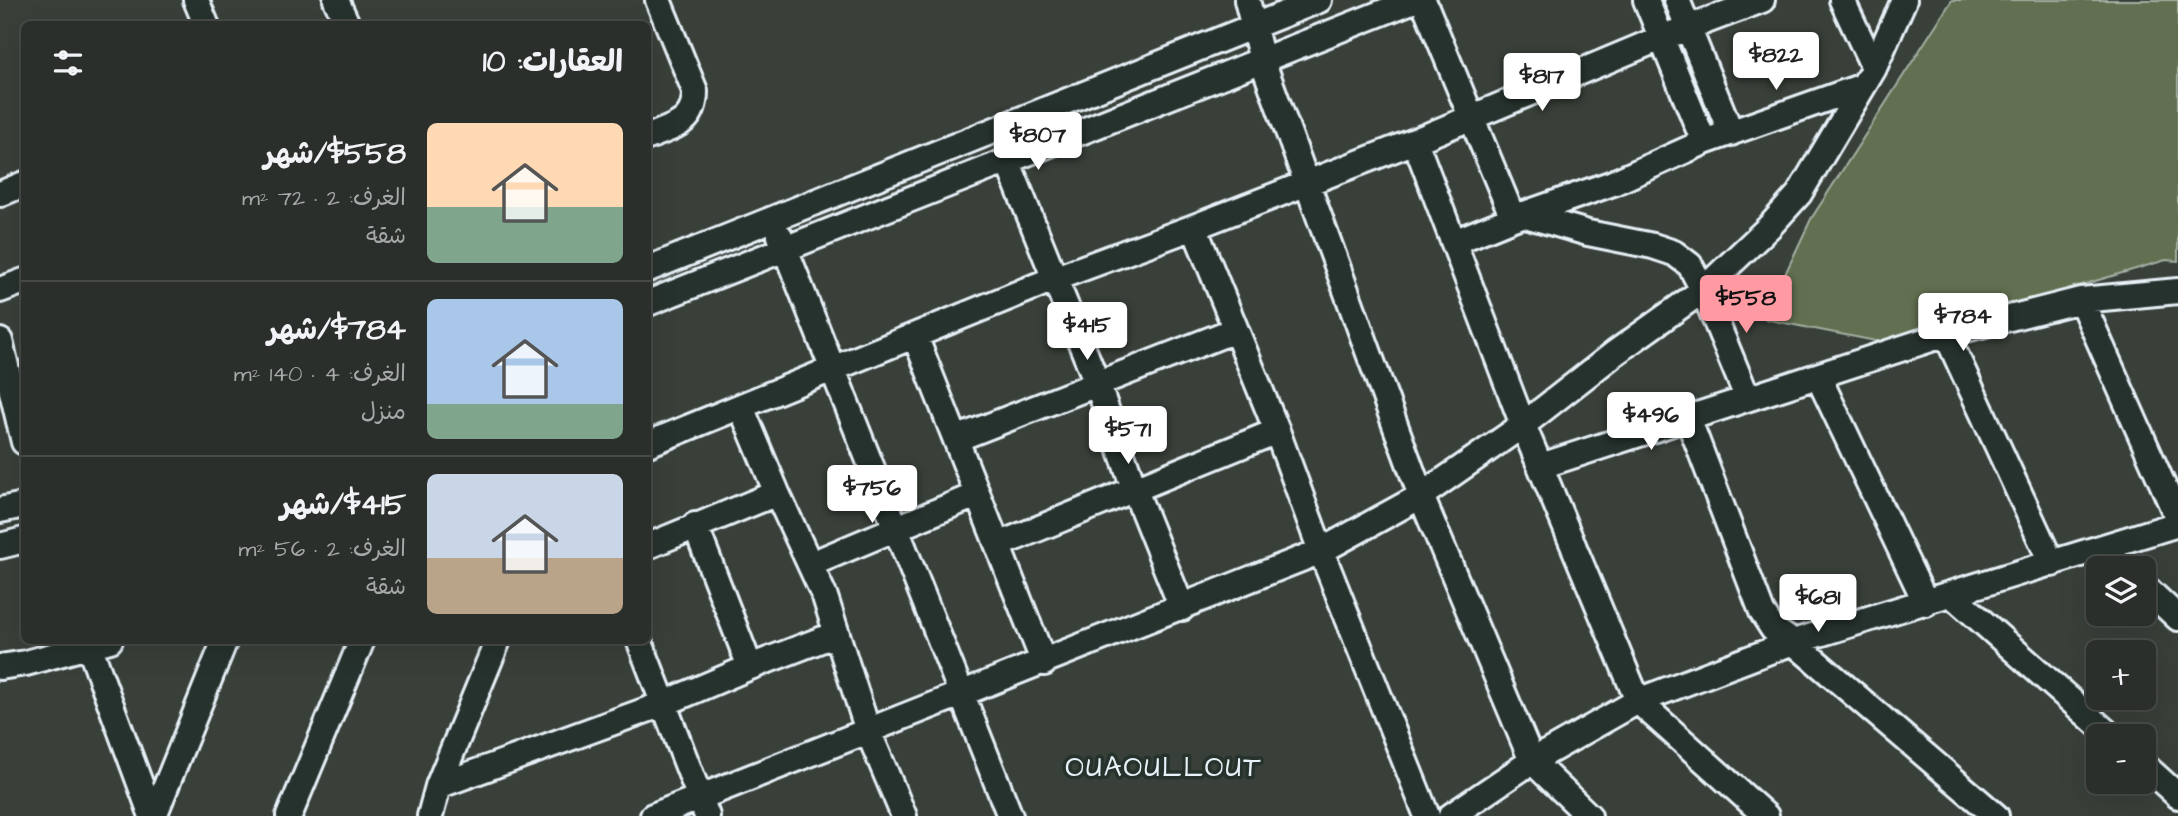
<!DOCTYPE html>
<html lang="ar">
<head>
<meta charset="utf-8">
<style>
	:root { --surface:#2b2f2b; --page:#373b37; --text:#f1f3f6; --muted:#a6a9a9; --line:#474a47; --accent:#ff9aa2 }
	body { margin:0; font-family:"Architects Daughter","Playpen Sans Arabic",sans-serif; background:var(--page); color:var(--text); direction:rtl; height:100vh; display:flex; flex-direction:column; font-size:26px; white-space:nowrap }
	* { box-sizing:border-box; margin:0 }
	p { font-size:23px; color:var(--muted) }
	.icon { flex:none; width:38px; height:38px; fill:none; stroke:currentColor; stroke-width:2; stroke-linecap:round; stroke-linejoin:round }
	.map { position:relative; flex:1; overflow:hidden; direction:ltr }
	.drawer { position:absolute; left:21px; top:21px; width:630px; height:623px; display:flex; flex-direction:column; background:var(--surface); border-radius:10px; box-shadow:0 7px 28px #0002,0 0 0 2px var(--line); direction:rtl }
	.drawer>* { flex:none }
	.tools { position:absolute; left:2086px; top:556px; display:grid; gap:14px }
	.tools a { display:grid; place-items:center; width:70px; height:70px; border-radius:10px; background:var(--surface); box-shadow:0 7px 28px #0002,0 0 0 2px var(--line); font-size:35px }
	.price { position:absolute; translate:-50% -60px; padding:0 16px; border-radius:7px; background:#fff; color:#222; font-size:23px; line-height:46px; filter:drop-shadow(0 2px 4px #0008) }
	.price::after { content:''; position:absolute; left:50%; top:42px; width:21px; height:16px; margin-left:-10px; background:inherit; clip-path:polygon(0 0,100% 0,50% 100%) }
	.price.on { background:var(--accent); color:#111 }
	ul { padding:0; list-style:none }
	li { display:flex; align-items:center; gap:21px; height:175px; padding:0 28px }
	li+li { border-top:2px solid var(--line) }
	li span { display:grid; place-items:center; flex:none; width:196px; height:140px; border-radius:10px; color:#555 }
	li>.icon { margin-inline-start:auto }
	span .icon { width:84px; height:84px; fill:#fffc; stroke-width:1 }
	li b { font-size:30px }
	h2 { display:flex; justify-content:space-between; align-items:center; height:84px; padding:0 28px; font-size:30px }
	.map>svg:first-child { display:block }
	.green { fill:#627051; stroke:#a5b0a4; stroke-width:2 }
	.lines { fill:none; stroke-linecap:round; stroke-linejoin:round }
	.minor-casing { stroke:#e8f1f8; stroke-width:30 }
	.minor { stroke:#26332d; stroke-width:24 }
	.labels { text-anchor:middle; stroke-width:7; stroke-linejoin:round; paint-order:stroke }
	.quarter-label { font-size:28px; letter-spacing:2px; fill:#e8f1f8; stroke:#26332d }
</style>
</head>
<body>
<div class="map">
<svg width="2178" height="816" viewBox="0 0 2178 816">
	<rect width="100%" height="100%" fill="#393f39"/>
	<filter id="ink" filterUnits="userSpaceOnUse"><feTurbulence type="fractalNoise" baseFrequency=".0143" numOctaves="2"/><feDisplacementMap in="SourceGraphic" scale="14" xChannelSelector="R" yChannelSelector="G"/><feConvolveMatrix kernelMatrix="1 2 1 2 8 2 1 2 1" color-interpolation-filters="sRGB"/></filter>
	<g filter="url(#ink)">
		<path class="green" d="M1952,0H2178V261L2166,260L1886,343L1764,319L1811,219Z"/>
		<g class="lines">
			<g class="minor-casing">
				<path id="minor" d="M196,0L206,24
					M336,0L347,24
					M1247,0L1262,60L1421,496L1532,761L1589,816
					M1423,0L1513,218
					M1646,0L1704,142
					M1677,0L1731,133
					M1842,0L1874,68
					M648,137C674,126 695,124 695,91L658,0
					M1415,141L1523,425L1638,701L1766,816
					M1007,160L1097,383L1134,488L1182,608
					M0,194L24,184
					M1522,214L1588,233L1653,246L1674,253L1690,265L1703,290L1747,397
					M1194,227L1277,431L1321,551L1427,816
					M780,236L1010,816
					M1454,242L1513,218L1613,183L1704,142L1863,86
					M648,269L1319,0
					M0,290L24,281
					M2081,300L2178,519
					M648,303L1414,0
					M1946,334L2052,564
					M915,336L1044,663
					M0,341L24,442
					M1818,376L1926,603
					M741,407L777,493L825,597L868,731L904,816
					M1688,418L1762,612L1773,629L1793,642L1996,816
					M956,439L1235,330
					M648,444L1056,278L1194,227L1415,141L1661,38L1762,0
					M1541,466L1946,334L2081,300L2178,291
					M0,510L24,505
					M695,525L750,667
					M998,545L1277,431
					M0,546L24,540
					M648,546L777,493
					M2103,548L2125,569
					M811,564L976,495
					M2144,586L2178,618
					M1951,594L2112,737
					M87,640L152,816
					M639,640L707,816
					M0,667L26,663L110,640
					M2144,765L2178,796
					M438,786L663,704L750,667L836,634
					M154,816L225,640
					M289,816L362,640
					M430,816L438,786L498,640
					M653,816L1321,551L1421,496L1523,425L1615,353L1703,290L1770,226L1799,194L1874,68L1904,0
					M1451,816L1532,761L1638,701L1793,642L2178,524"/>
			</g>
			<use href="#minor" class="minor"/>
		</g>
	</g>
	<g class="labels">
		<g class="quarter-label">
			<text x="1164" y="776">OUAOULLOUT</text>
		</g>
	</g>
</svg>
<div class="tools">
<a><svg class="icon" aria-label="layers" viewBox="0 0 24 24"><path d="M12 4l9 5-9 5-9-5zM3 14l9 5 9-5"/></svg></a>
<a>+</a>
<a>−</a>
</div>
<b class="price" style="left:1776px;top:92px">$822</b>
<b class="price" style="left:1542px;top:113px">$817</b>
<b class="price" style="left:1038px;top:172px">$807</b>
<b class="price on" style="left:1746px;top:335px">$558</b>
<b class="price" style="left:1963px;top:353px">$784</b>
<b class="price" style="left:1087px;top:362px">$415</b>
<b class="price" style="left:1651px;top:452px">$496</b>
<b class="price" style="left:1128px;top:466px">$571</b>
<b class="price" style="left:872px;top:525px">$756</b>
<b class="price" style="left:1818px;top:634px">$681</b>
<section class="drawer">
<h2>العقارات: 10<svg class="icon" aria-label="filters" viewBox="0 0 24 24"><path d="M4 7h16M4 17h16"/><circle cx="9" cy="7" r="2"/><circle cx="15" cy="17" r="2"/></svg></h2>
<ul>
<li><span style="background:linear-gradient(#ffd9b3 60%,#7fa58c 0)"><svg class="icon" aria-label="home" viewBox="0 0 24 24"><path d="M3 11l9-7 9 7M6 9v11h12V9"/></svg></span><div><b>$558/شهر</b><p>الغرف: 2 · 72 m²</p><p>شقة</p></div></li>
<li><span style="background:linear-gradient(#a9c7e8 75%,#7fa58c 0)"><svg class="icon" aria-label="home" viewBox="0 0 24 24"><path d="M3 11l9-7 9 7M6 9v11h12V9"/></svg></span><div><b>$784/شهر</b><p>الغرف: 4 · 140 m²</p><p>منزل</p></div></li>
<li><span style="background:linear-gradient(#c9d6e8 60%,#b9a48a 0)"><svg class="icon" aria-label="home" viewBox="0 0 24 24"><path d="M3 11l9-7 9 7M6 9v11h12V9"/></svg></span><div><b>$415/شهر</b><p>الغرف: 2 · 56 m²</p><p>شقة</p></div></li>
</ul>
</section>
</div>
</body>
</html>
